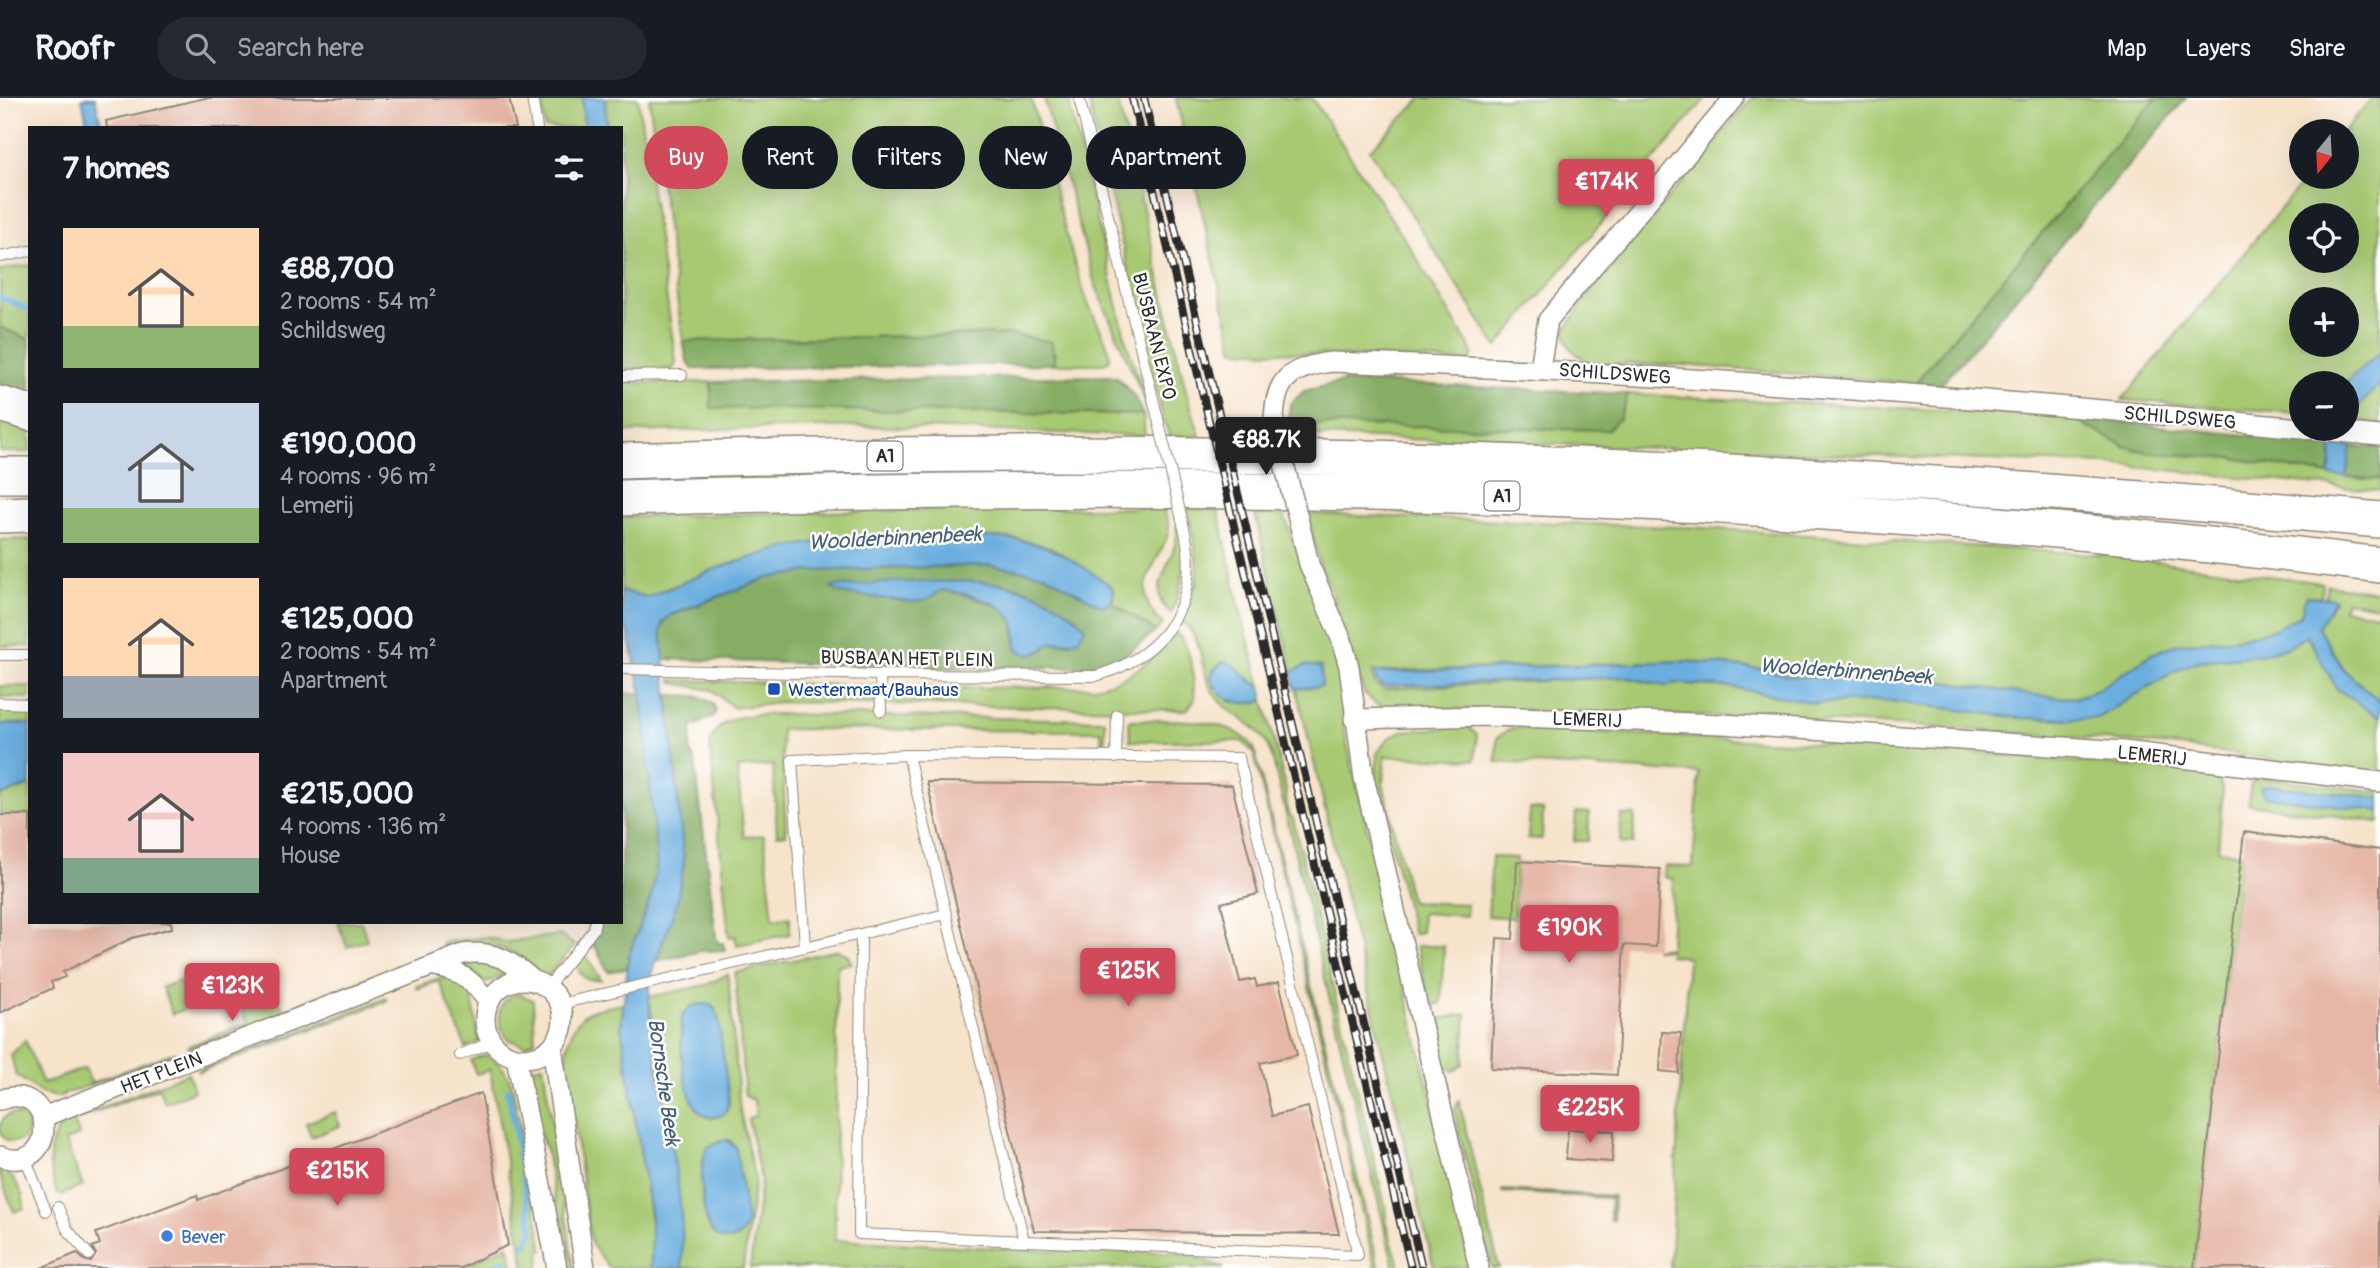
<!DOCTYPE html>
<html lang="en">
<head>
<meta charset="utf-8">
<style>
	:root { --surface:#171b24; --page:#242831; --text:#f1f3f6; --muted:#9ea1a6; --line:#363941; --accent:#d1495b }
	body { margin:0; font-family:Pangolin,sans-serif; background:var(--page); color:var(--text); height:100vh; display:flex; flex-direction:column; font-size:26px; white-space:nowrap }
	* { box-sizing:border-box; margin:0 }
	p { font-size:23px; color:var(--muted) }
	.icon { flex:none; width:38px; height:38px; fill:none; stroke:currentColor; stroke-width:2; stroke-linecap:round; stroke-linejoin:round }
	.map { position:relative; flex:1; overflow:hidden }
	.drawer { position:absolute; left:28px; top:28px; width:595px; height:798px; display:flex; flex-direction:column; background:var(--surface); border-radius:0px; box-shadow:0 7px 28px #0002 }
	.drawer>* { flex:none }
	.top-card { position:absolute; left:644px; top:28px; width:665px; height:63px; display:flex; gap:14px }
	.needle { width:46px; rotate:198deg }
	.controls { position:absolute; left:2289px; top:21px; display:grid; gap:14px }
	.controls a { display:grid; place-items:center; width:70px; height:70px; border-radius:50%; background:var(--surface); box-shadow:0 7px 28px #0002; font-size:35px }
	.price { position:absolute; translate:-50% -60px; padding:0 16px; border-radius:7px; background:var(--accent); color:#fff; font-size:23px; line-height:46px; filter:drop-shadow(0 2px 4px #0008) }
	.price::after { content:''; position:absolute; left:50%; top:42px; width:21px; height:16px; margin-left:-10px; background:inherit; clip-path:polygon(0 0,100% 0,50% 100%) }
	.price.on { background:#222; color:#fff }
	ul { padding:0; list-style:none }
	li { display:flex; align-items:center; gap:21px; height:175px; padding:0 35px }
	li span { display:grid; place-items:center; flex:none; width:196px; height:140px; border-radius:0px; color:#555 }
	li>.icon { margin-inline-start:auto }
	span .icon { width:84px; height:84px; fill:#fffc; stroke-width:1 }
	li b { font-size:30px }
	h2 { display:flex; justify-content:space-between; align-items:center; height:84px; padding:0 35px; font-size:30px }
	.pill { padding:0 24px; border-radius:32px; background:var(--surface); box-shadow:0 7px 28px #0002; font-size:24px; line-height:63px }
	.pill.on { background:var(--accent); color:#fff }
	header { display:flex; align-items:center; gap:42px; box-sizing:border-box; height:98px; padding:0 35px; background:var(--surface); border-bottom:2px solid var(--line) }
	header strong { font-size:33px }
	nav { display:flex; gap:38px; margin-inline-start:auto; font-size:24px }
	.search { width:490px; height:63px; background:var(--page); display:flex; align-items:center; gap:18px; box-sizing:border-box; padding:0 24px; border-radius:38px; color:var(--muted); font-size:26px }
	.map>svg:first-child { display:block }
	.green { fill:#a7c972; stroke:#697a4e; stroke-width:2; fill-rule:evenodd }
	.forest { fill:#85ad64; stroke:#586c48; stroke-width:2; fill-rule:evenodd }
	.water { fill:#6aaedf; stroke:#4a6c85; stroke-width:2 }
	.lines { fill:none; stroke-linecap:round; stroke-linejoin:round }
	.stream { stroke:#6aaedf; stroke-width:6 }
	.building { fill:#e6b7a6 }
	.lane-casing { stroke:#90877a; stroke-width:12 }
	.street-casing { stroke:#90877a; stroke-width:22 }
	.highway-casing { stroke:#90877a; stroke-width:38 }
	.lane { stroke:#fff; stroke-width:10 }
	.street { stroke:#fff; stroke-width:19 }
	.highway { stroke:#fff; stroke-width:35 }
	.rail-casing { stroke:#2b2b2b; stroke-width:8 }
	.rail { stroke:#fff; stroke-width:5; stroke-dasharray:16; stroke-linecap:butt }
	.lane-bridge-casing { stroke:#90877a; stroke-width:12; stroke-linecap:butt }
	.street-bridge-casing { stroke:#90877a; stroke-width:22; stroke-linecap:butt }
	.lane-bridge { stroke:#fff; stroke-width:10 }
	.street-bridge { stroke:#fff; stroke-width:19 }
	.transit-dot { fill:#1a4fb4; stroke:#fff; stroke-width:2.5 }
	.shop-dot { fill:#3f7fe0; stroke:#fff; stroke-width:2.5 }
	.labels { text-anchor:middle; stroke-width:5; stroke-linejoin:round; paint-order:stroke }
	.shield { fill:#fff; stroke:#6b6b6b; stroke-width:2 }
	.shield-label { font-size:18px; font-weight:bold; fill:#2b2b2b }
	.street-label { font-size:19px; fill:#2b2b2b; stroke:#fff }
	.transit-label { font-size:19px; fill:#164399; stroke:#fff; text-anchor:start }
	.shop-label { font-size:19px; fill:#366cbe; stroke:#fff; text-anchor:start }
	.water-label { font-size:21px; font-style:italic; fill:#445f73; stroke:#fff }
</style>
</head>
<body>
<header>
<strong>Roofr</strong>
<div class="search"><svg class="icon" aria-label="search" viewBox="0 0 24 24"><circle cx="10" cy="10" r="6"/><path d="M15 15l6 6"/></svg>Search here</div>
<nav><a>Map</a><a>Layers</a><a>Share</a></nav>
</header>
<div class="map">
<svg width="2380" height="1170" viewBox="0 0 2380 1170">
	<rect width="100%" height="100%" fill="#fff"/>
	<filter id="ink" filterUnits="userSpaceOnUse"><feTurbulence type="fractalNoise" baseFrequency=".0143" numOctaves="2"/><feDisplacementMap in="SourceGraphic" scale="14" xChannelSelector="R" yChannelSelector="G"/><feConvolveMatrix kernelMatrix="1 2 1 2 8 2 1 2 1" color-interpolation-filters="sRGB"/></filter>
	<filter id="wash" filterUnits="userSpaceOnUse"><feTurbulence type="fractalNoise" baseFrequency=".00686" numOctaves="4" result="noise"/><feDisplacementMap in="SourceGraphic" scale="28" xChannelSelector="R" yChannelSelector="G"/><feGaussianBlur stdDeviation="1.57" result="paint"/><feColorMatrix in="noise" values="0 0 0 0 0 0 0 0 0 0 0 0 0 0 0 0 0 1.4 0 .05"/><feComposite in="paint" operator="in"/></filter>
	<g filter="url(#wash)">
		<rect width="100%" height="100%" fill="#f6e3ca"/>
		<path class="green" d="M541,0H582L584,30H545Z
			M605,0H638L676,265L673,271H621V30H607Z
			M649,0H1031C1049,67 1064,137 1087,203C1092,217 1113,250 1109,262L1103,266H1055V255L1012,236L683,243Z
			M1044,0H1068L1126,243L1153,322L1095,186Z
			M1088,0H1117L1186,293L1200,338H1170L1163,321Z
			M1176,0H1312L1411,151L1469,248L1473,255L1470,264L1234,252Z
			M1422,0H1706L1497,249L1370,52Z
			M1752,0H2156L1915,285L1682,267L1591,265C1576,258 1563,248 1566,231L1588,196Z
			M2372,0H2380V254L2346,285H2301V315L2122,302L2307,79H2347V33H2344ZM2301,117H2347V163H2301ZM2301,201H2347V247H2301Z
			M30,167V242L0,229V172Z
			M711,284V309L1143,317L1145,338L864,328L621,334V285Z
			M2380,285V329L2356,320L2357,311Z
			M1628,296L2070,319L2124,348L2233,360L2329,377L2380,382V393L2105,366L1291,337L1288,326L1619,321Z
			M0,316L30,325V354H0Z
			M995,410H1163L1169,427L1168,436C1155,473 1127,492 1163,526L1156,533L1111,504L1114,497L1111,488L1053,450L1018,441L988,439L819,444L648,499L621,493V419Z
			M1187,411H1218L1239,508L1261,588C1246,583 1239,571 1224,563L1213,572V588L1231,604L1264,602L1286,692L1287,713L1293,721L1387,1116L1386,1125L1400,1170H1394L1272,658C1258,619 1232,624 1214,596C1197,570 1208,547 1182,523L1193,488L1196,489C1199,461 1193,437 1187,411Z
			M1255,416L1284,417L1335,554L1341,586L1344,633L1471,1170H1434Z
			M1307,416L1704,430L2043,453L2108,457L2323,485L2321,499L2306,498L2301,517L2275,531L2239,540L2177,546L2152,556L2097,592L2075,600L2041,598L1896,577L1795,579L1763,571L1684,563L1372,574L1374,585L1383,591L1625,579L1665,588L1673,585L1731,589L1815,605L1890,603L2021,620L2082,621L2098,620L2175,573L2199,563L2259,557L2289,549L2307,537L2337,590L2380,620V677C2307,667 2233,654 2160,647C1903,623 1646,613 1388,610L1376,606L1364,595L1332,494L1320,468Z
			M1176,427C1192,447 1182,492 1171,515C1139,493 1183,459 1176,427Z
			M30,441V548H0V442Z
			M2327,487L2380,494V508L2346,503L2343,511L2380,516V604L2343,571L2318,529L2335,502L2325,499Z
			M1176,535C1194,551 1192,579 1195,601L1187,612L779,604L734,610L712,592L673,585L672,582L942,590L1093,589C1127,583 1155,562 1176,535Z
			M0,588H30V600L0,599Z
			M0,611H30V626H0Z
			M780,616L1105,622V649H1102L1101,633L781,631L786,736L777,737L773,667L737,670L744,739L764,737L773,821L790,819V836L737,847L735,838L729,840L710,646C718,615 753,617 780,616Z
			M1129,622C1166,623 1231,616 1254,650L1379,1170H1375L1254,655L1242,643H1130Z
			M1467,628L1477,637L1475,662L1385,658L1383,686L1411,804L1467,806L1466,818L1422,815L1421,834L1413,836L1376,684L1377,656L1387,641L1402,633Z
			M1511,630L1944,652L2215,676L2223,690L2218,752L2242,756L2194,1170H1670L1688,859L1669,857V852L1654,851L1670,849L1673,781L1664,779L1665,768L1693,769L1699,675L1496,664L1497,640Z
			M2258,679L2380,694V724L2248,706L2251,685Z
			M30,687V717H0V698Z
			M1530,711L1543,712L1542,741L1528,740Z
			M1576,714L1589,715L1588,743H1574Z
			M1621,717H1635L1633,746L1620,745Z
			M1492,759L1517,760L1514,820L1488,818Z
			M338,824H361L367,842L347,849Z
			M560,837L575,847L546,881L518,857L498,849L388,876L386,873L444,851L442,844L486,839L506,844Z
			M1416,848H1444L1441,905L1430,908Z
			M837,852L847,856L852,865L837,868L835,1142L1037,1152L1174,1154L1191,1157L1224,1170H750L761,1083L748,1021L756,1017L754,1002L745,998L735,875Z
			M583,853L601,882H588C576,875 575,865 583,853Z
			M480,861L509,874L486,885L462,867Z
			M377,876L378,879L189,951L188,948L248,925L243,911L277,897L283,912Z
			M728,876L740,1012L755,1082L743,1170H682L680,1107L649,899L706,887ZM706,906L714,910L718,917L729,1006L726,1014C684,1045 679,941 682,918L691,908ZM720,1042H730L736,1050L745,1132L732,1142L720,1140L713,1135C700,1114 693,1053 720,1042Z
			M442,879C483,885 470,916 480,944L466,950L439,883L417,891L416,888Z
			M180,883L190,909L172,916L162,889Z
			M519,896L533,902L535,943L525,948L508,941C494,926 496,899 519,896Z
			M386,900L387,903L199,974L198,972Z
			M624,906L621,928L651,1122V1170H609L591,1145L566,971C564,951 572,921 591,913C601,909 613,908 624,906Z
			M1466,916L1463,966L1454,973L1443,968L1433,922Z
			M25,942L43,986L85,970L91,985L175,954L176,956L57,999L41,995L16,977L11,957Z
			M484,957C499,960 506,974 512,987L543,1152L540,1153L539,1170H525L490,972L476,976L471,962Z
			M543,967L574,1170H567L546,1051L529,1009L525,971Z
			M188,975L194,993L165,1005L159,990L74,1022L79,1037L65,1043L83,1088L61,1097L57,1095C48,1070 45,1047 63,1025Z
			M1459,1003L1499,1170H1492L1454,1012Z
			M335,1014L340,1028L311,1039L306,1025Z
			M0 1030a14 14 0 1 1 28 0a14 14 0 1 1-28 0Z
			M0,1069C14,1078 24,1093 24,1110L14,1114L0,1078Z
			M1502,1092L1614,1098L1613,1122H1610L1611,1100L1502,1094Z
			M508,1147L514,1170H461Z"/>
		<path class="forest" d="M2156,0H2186L1941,287L1915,285Z
			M0,229L30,242V301L0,291Z
			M1012,236L1052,244L1055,266L693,271L687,263L683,243Z
			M1109,278L1117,279L1134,298L1143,317L711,310V284Z
			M1346,283L1628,296L1619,321L1607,332L1288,326L1290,306L1304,293Z
			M2070,319L2333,346L2329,377L2233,360L2150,355L2124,348Z
			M2351,348L2380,350V382L2346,379Z
			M991,467L1044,476L1100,507L1111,504L1156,533L1124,558L1105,566L1081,569L943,570L664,561L661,531L667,519L767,480L810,473ZM999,485C1029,489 1052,504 1077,520L1071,545H1049L1036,556L1017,551L1014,523L1002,510L959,495L943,492L912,504L840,495Z
			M621,595L642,596L657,766L652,796L631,850L627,870L608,874L596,850L590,845L601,824H621Z
			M668,597C684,597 707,595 716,611L714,618L692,629L690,653L695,663L716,840L718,845H723L725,852L702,853L656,863L676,808L684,764Z"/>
		<path class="water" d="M82,0H95L102,30H88Z
			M582,0H605L607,30H584Z
			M2380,254V285L2357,311L2356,320L2347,319V283Z
			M2333,346L2351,348L2346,379L2329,377Z
			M988,439C1043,441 1068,457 1111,488L1114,494L1112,503L1102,508L1044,476L991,467L810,473L767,480L672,516L663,524L661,531L684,764L676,808L652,873L649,899C654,990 687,1079 682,1170H651V1122L621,928L629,857L652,796L657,766L642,596L628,533L621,525V493L648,499L717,470L786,449L819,444Z
			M893,484C962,484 1033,473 1085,529L1078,542L1049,545L1043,552L1028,557L1017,551C1016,542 1017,530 1013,523C1003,502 964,495 943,492L925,502L912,504L840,495L831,489Z
			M2306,498L2335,501L2318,529L2343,571L2380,604V620L2337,591L2307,537L2289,549L2259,557L2199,563L2175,573L2098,620L2082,621L2021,620L1890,603L1815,605L1731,589L1673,585L1666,588L1625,579L1383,588L1376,583L1375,575L1684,563L1763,571L1795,579L1896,577L2041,598L2075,600L2097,592L2152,556L2177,546L2239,540L2275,531L2301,517Z
			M1224,563C1241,567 1244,583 1261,588L1264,602C1244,610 1218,603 1211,580L1213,573Z
			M1305,567L1321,569L1322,588L1295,591L1291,575Z
			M0,626H30V687L0,698Z
			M2267,687L2380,700V713L2264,698L2260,690Z
			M704,906L712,908L718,917L729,1002L725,1015C682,1040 679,942 682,918L691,908Z
			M725,1041L736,1050L747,1125L742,1136L730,1142C722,1142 715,1140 711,1132C701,1117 698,1064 708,1049Z"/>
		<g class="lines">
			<path class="stream" d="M0,199L30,212
				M508,992L533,1134L524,1148
				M491,1170L505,1163"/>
		</g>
		<g id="blocks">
			<path class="building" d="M205,0H509L516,30H107L106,23Z
				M927,684L1232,687L1258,796L1221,805L1240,884L1255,881L1257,889L1279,884L1297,957L1260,965L1272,1018L1308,1009L1339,1136L1034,1133Z
				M0,717H30V824H171L172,830L132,840L63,874L65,879L51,884L53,890L0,915Z
				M2244,734L2380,752V1170H2194Z
				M1517,763L1660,771L1656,849L1624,847L1617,977L1491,970L1497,840L1513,841Z
				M1662,934L1681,935L1679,975L1660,973Z
				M481,995L508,1147L461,1170H41L77,1155L84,1162L91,1164L96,1156L92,1149L100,1146L96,1135L197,1097L198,1102Z
				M1568,1031L1614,1033L1612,1064L1566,1061Z"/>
		</g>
	</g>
	<g filter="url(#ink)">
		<use href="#blocks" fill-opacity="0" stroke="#90877a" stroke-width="2"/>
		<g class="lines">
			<g class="lane-casing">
				<path id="lane" d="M532,0L537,30
					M1079,0L1158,321
					M0,159L30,153
					M621,278L682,277
					M0,557H30
					M621,571L880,577L1096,578C1168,557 1203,500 1183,426
					M880,577L881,613
					M0,605L30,606
					M908,657L1024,1143
					M1116,660L1117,617
					M805,848L792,662L908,657L1239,660L1358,1157L859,1136L861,836
					M547,890L593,832L595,824
					M560,906L946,816
					M460,957L492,944
					M25,1059L46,1113
					M58,1109L67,1131L89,1157"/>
			</g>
			<g class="street-casing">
				<path id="street" d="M1540,270L1548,222L1734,0
					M1274,327C1274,282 1288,270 1331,264C1655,274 1978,299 2301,330
					M2307,331L2380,338
					M1298,420L1309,466L1342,543L1349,569L1364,680L1479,1170
					M1354,621L1490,618L1723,626L2124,653L2380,684
					M435,869C462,873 474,884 489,905
					M485 921a39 39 0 1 1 78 0a39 39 0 1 1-78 0Z
					M552,949L585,1170
					M516,959L557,1170
					M0,1002C59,980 58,1080 0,1058
					M43,1019L463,856C494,851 513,864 535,884"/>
			</g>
			<g class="highway-casing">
				<path id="highway" d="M0,306L30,315
					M621,363C1207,343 1796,366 2380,422
					M0,377H30
					M621,400C1208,382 1797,392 2380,467
					M0,417L30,416"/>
			</g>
			<use href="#lane" class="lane"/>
			<use href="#street" class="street"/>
			<use href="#highway" class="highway"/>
			<g class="rail-casing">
				<path id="rail" d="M1132,0L1411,1170
					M1144,0L1422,1170"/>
			</g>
			<use href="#rail" class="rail"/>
			<g class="lane-bridge-casing">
				<path id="lane-bridge" d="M1158,321L1183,426"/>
			</g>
			<g class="street-bridge-casing">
				<path id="street-bridge" d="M1274,327L1298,420"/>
			</g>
			<use href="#lane-bridge" class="lane-bridge"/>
			<use href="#street-bridge" class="street-bridge"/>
		</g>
	</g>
	<rect class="transit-dot" x="767" y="584" width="14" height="14" rx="3.5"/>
	<circle class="shop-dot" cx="167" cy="1138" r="7"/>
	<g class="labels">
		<g class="shield">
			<rect x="867.5" y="343.5" width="35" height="29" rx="5"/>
			<rect x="1484.5" y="383.5" width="35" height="29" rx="5"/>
		</g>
		<g class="shield-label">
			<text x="885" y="364">A1</text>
			<text x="1502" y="404">A1</text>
		</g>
		<g class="street-label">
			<text transform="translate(1155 238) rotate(76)" y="7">BUSBAAN EXPO</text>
			<text transform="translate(1615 275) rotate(4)" y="7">SCHILDSWEG</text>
			<text transform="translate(2180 319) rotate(5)" y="7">SCHILDSWEG</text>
			<text transform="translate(907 560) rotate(1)" y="7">BUSBAAN HET PLEIN</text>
			<text transform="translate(1587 621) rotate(2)" y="7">LEMERIJ</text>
			<text transform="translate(2152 657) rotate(6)" y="7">LEMERIJ</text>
			<text transform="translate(161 974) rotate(-21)" y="7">HET PLEIN</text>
		</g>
		<g class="transit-label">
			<text x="788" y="598">Westermaat/Bauhaus</text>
		</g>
		<g class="shop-label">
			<text x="181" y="1145">Bever</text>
		</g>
		<g class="water-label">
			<text transform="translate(895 440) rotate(-3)" y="7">Woolderbinnenbeek</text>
			<text transform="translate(1846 573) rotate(4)" y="7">Woolderbinnenbeek</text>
			<text transform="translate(664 984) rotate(82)" y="7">Bornsche Beek</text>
		</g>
	</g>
</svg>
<div class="controls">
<a><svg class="needle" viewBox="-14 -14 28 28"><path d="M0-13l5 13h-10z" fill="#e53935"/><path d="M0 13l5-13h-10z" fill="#9ea1a6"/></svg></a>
<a><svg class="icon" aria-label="locate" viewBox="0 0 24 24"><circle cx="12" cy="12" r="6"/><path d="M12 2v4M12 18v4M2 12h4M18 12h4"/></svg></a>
<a>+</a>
<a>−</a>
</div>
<b class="price" style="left:1606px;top:121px">€174K</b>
<b class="price on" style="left:1266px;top:379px">€88.7K</b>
<b class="price" style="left:1569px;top:867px">€190K</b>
<b class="price" style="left:1128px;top:910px">€125K</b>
<b class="price" style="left:232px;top:925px">€123K</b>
<b class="price" style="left:1590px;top:1047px">€225K</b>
<b class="price" style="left:337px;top:1110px">€215K</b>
<div class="top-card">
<a class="pill on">Buy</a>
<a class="pill">Rent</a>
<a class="pill">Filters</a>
<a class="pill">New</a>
<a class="pill">Apartment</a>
</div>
<section class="drawer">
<h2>7 homes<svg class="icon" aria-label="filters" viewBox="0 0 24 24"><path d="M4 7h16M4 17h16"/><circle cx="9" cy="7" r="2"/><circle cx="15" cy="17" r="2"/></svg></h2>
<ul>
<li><span style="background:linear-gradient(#ffd9b3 70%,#8fb573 0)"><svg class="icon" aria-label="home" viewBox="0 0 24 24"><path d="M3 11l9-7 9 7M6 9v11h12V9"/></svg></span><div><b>€88,700</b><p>2 rooms · 54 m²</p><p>Schildsweg</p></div></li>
<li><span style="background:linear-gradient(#c9d6e8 75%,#8fb573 0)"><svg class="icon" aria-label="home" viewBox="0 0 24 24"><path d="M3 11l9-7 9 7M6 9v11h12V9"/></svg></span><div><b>€190,000</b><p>4 rooms · 96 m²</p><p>Lemerij</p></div></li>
<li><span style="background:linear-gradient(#ffd9b3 70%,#9aa5b1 0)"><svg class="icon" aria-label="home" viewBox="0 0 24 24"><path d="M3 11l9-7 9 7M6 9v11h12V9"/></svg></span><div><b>€125,000</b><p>2 rooms · 54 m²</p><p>Apartment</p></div></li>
<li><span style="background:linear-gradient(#f6c9c9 75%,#7fa58c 0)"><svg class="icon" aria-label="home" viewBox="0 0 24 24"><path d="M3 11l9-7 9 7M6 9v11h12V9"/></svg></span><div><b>€215,000</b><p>4 rooms · 136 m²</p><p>House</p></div></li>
</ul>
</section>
</div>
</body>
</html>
